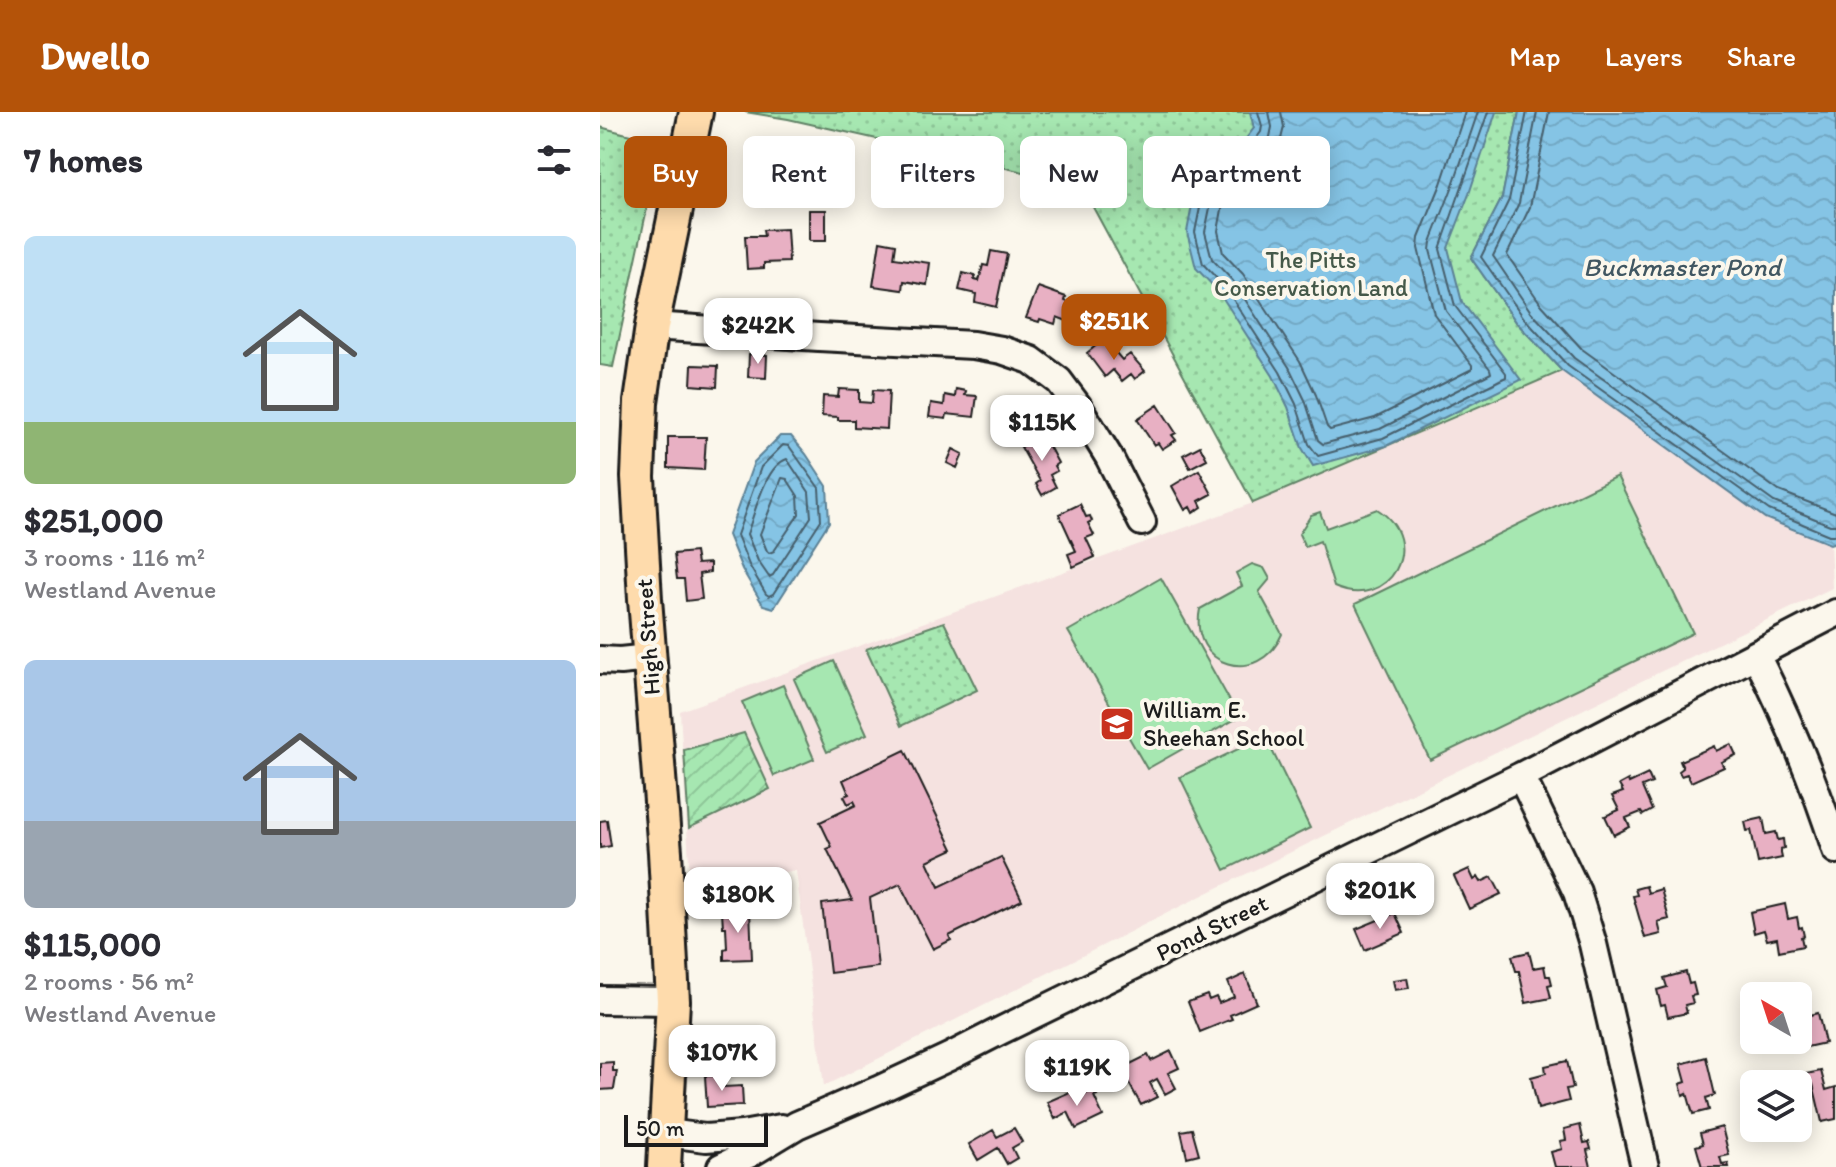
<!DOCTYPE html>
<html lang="en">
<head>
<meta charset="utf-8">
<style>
	:root { --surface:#fff; --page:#f2f2f3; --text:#2b2b33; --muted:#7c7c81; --accent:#b45309 }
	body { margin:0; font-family:Itim,sans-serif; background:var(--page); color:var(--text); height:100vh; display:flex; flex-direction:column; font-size:30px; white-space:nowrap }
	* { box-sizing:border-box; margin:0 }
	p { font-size:26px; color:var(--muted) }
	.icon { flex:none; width:44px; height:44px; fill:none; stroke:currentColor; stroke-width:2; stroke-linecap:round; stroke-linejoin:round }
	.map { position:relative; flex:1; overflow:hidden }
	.sheet { display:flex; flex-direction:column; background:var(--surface); width:600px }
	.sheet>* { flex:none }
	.top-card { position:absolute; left:24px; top:24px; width:760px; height:72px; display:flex; gap:16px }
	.needle { width:52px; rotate:321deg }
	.fabs { position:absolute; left:1140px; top:870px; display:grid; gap:16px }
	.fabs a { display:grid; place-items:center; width:72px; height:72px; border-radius:12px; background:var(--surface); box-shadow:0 4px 20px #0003; font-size:40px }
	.scale { position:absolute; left:24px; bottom:20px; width:144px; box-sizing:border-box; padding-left:8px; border:4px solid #1c1c1c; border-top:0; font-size:22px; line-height:28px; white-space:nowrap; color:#1c1c1c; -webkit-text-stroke:6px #fbf7ec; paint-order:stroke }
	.price { position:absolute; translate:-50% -68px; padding:0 18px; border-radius:16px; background:#fff; color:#222; font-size:26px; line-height:52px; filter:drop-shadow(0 2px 4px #0008) }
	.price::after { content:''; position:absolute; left:50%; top:48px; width:24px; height:18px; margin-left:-12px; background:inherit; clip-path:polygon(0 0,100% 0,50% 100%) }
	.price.current { background:var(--accent); color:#fff }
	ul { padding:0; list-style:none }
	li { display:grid; align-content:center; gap:16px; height:424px; padding:0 24px }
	li span { display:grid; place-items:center; height:248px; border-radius:12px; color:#555 }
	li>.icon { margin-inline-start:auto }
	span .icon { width:144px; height:144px; fill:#fffc; stroke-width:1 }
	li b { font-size:34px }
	h2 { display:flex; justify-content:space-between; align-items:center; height:96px; padding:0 24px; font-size:34px }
	.chip { padding:0 28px; border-radius:12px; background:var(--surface); box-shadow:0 4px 20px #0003; font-size:28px; line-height:72px }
	.chip.current { background:var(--accent); color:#fff }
	header { display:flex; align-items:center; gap:48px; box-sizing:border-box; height:112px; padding:0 40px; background:var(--accent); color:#fff }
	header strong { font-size:38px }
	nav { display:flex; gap:44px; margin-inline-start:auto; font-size:28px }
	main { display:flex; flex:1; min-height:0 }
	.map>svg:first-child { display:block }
	.built { fill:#f5e2e0 }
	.park { fill:url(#park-dots); stroke:#618266; stroke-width:2 }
	.garden { fill:url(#garden-furrows); stroke:#618266; stroke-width:2 }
	.pitch { fill:#a6e7b1; stroke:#618266; stroke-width:2 }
	.water { fill:url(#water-waves); stroke:#5b8195; stroke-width:2 }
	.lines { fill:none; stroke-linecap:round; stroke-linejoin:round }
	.shore { stroke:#465f6c; stroke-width:2 }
	.building { fill:#e8b0c3; stroke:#1c1c1c; stroke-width:2 }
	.minor-casing { stroke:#1c1c1c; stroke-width:32 }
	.major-casing { stroke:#1c1c1c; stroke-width:38 }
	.minor { stroke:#fbf7ec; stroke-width:26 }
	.major { stroke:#fedbac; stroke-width:32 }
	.labels { text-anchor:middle; stroke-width:8; stroke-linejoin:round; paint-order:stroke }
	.park-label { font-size:24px; fill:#455949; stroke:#fbf7ec }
	.street-label { font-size:24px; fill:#1c1c1c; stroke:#fbf7ec }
	.poi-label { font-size:24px; fill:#1c1c1c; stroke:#fbf7ec; text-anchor:start }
	.water-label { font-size:26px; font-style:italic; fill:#415762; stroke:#fbf7ec }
</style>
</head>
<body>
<header>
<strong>Dwello</strong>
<nav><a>Map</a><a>Layers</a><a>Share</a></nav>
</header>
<main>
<section class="sheet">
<h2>7 homes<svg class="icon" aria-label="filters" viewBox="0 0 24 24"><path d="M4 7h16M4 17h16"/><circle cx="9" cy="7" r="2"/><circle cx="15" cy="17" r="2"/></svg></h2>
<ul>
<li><span style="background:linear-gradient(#bfe0f5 75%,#8fb573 0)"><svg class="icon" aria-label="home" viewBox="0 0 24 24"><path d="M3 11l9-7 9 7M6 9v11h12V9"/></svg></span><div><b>$251,000</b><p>3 rooms · 116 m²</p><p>Westland Avenue</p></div></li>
<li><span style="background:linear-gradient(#a9c7e8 65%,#9aa5b1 0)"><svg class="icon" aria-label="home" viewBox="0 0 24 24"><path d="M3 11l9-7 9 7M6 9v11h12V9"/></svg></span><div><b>$115,000</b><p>2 rooms · 56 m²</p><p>Westland Avenue</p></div></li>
</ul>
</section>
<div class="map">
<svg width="1236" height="1055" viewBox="0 0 1236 1055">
	<defs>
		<pattern id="park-dots" width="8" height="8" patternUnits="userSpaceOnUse" patternTransform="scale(2)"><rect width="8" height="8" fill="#a6e7b1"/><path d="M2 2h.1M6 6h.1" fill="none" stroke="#8ec698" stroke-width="1.8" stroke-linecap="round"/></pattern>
		<pattern id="garden-furrows" width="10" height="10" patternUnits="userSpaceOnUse" patternTransform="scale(2)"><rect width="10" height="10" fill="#a6e7b1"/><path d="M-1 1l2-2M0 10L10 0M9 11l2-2" fill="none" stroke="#8ec698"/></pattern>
		<pattern id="water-waves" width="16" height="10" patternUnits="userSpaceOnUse" patternTransform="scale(2)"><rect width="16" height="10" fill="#85c4e5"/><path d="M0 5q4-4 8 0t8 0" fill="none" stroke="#72a8c4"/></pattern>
	</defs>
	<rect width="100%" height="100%" fill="#fbf7ec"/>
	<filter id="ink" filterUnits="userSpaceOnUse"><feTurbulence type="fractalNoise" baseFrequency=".0125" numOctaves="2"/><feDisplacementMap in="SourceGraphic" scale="16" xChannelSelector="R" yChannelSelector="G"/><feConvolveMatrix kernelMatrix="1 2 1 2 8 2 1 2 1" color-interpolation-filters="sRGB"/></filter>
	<g filter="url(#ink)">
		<path class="built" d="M962,259L1165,406L1230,432L1232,476L607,781L224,974L196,759L90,767L80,599L653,391Z"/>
		<path class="park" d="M145,0H919L902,86L871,146L917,211L962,259L653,391L481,73L188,7Z
			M0,15L61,31L13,255L0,253Z
			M344,510L377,578L301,614L266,537Z"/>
		<path class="garden" d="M144,621L170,677L89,716L84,638Z"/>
		<path class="pitch" d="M1017,364L1093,521L830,648L755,492Z
			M777,397C829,430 790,500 734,475L720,429L705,435L699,422L711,403L720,400L726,416Z
			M652,452L664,456L670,467L659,480L682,522C659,576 588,555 600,497L642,474L636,461Z
			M561,466L639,605L547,657L468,519Z
			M234,549L267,622L227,640L194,567Z
			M183,573L214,647L174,664L142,590Z
			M665,624L710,716L625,758L580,665Z"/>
		<path class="water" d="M650,0H896L869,82L848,136L862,190L921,268L786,334L713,354L702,336L688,295L673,264L619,180L596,156L587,120L595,77L635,41L654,16Z
			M919,0H1236V430L1230,432L1165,406L962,259L917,211L871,146L902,86Z
			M180,324H191L206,342L227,374L229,410L174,496L163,493L142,457L128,423L154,350Z"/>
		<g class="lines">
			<path class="shore" d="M658,0L662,14L661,20L641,47L603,81L595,120L603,152L625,175L680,260L696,292L709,332L718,344L783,326L906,265V261L855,194L840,137L888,0
				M669,0L672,15L670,25L648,54L612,86L605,120L612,147L633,169L689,255L705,288L718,328L723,332L780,317L891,261L890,257L846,199L830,138L831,130L852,76L878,0
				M681,0L684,15L680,31L656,63L623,92L618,119L623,141L643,162L700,249L716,283L727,315L730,318L775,306L872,257V253L834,202L818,136L819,126L841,72L865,0
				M927,0L909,88L881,145L924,206L968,254L1169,398L1229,423H1236
				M937,0L919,91L893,144L931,200L974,246L1174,390L1230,413H1236
				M949,0L930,95L907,143L941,192L982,237L1179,379L1236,401
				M183,333L189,334L219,376L221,408L173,482L169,484L166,482L149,453L137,423L161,355Z
				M187,347L209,380L211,405L173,463L169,465L158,449L147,422C155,401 165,354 187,347Z
				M182,366L187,367L198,384L199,402L174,439L169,441L167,439L160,422Z"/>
		</g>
		<path class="building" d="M170,30L192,35L181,78L160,73Z
			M209,31L236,38L231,57L204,49Z
			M209,98H226V129H209Z
			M187,117L189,150L164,151V156L147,157L145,124H164L163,118Z
			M280,129L296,132L294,146L330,151L327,173L304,169L303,178L273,174Z
			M391,139L407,142L396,195L375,190L376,182L359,178L363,161L375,164L374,168L379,169L383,153L388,154Z
			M438,175L466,185L465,189L478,194L472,211L457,205L455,212L440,207L439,210L426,206Z
			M504,227L522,248L530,242L545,259L535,267L531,262L522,269L513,258L505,265L487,241Z
			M149,242L167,243L166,266L148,265Z
			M92,253L118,254L117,275L91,273Z
			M239,277L259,278V290L272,291L273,278L289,279L287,317L254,315V308H238V305L222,304L223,284L238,285Z
			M356,277L366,279L365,283L377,284L374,305L347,302L346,307L329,305L331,291L344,293L345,283L355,285Z
			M558,293L576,321L572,323L576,328L562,337L558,331L554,333L537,307Z
			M443,323L458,351L454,354L457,359L450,363L456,375L442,383L436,372L440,369L421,335Z
			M68,325H106L104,358L68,356Z
			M600,334L607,347L590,356L583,343Z
			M353,337L363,342L357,356L347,351Z
			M599,358L612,382L599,389L602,395L593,401L590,395L585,398L572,374Z
			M480,392L486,405L490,404L492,409L488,411L494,423L486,426L495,445L473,455L468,442L476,439L459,402Z
			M95,440L97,452L110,451V460L99,462L102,487L86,489L84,467H77L74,442Z
			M1131,632L1136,643L1121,650L1124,655L1091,670L1087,662L1081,664L1079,659L1083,656L1080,649L1114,634L1116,639Z
			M305,638L353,737L327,749L339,775L401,745L422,788L349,824L351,828L333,837L300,772L270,786L278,855L230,861L222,792L252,788L227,737L232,735L220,710L256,693L254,689L248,692L244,684L249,682L243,668Z
			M1048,662L1052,671L1042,675L1052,698L1043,703L1041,700L1026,706L1030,715L1014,723L1005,704L1019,698L1012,684L1023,680L1019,673L1028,668L1029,671Z
			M1163,706L1166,722L1176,720L1178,728L1183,727L1184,736L1180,737L1182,746L1158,751L1151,718L1147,719L1145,710Z
			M7,708L11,734L0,736V709Z
			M869,757L874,768L878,765L881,770L892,765L901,782L869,797L854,764Z
			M1046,774L1048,781L1061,777L1069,807L1058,810L1061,822L1045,826L1033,784L1037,783L1035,777Z
			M1185,792L1188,807L1197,805L1199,816L1202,815L1204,824L1201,825L1203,834L1179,839L1177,826L1167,828L1164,818L1154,821L1150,800Z
			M150,798L152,847L124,848V837L127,836L126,815H123L122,799Z
			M795,801L804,821L765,838L756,817Z
			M929,840L933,856L944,854L946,864H950L952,872L948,873L951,886L926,891L919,859H916L912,844Z
			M1086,860L1089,872L1093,871L1096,883L1091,884L1093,891L1085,893L1087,901L1068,905L1065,893L1061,894L1057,878L1067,875L1064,866Z
			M645,862L657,891L630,903L632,907L600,920L588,890L607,883L609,888L616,885L619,891L634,885L628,870Z
			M807,866L809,876L795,878L793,868Z
			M1203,887L1206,904L1218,901L1225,931L1202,936L1201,931L1192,933L1190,928H1198V888Z
			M571,939L579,956L568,961L576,976L565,982L557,967L550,971L557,985L541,993L526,966L521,969L516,959L548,943L551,949Z
			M1106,945L1115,983L1106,986L1109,998L1093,1002L1087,981L1083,983L1080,972L1086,970L1081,952Z
			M967,949L973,976L966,977L969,989L938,997L931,965L946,961L945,954Z
			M13,950V959H17L14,977L0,978V951Z
			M1221,959L1226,978L1236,975V1007L1222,1010L1213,972L1209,973L1206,962Z
			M124,963V975L142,974L143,993L107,995L105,964Z
			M495,977L497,983L494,984L503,1004L476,1017L468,1000L455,1007L447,990L472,979L475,986Z
			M980,1013L984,1031L989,1030L991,1037L987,1038L991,1055H955L951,1040L962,1037L960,1029L966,1028L964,1017Z
			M1122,1015L1129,1043L1120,1045L1122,1052L1128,1051L1129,1055H1102L1096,1034L1103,1032L1100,1021Z
			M414,1016L422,1030L412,1036L417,1046L407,1052L398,1036L378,1048L369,1032L393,1018L397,1025Z
			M592,1017L599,1042L587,1045L581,1019Z"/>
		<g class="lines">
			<g class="minor-casing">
				<path id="minor" d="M52,214L219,225L373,233L402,238L431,248L459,269L477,293L509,345L542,410
					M1156,543C1188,607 1215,671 1236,738
					M0,548L20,549L49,546
					M921,664L977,780L993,832L1045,1055
					M0,888L73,889
					M67,1021L106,1026L142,1023L181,1016
					M121,1055L149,1042L197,1013L278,978L349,945L400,919L921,664L1236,501"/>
			</g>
			<g class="major-casing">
				<path id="major" d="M64,1055L73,889L65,740L45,487L38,365L41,290L52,214L96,0"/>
			</g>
			<use href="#minor" class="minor"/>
			<use href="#major" class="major"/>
		</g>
	</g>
	<defs>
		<g id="school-square" transform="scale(1.8)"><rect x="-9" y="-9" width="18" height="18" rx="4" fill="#c8321e" stroke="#fbf7ec"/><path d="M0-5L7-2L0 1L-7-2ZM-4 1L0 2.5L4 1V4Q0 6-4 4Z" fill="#fff"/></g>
	</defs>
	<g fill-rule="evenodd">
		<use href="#school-square" x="517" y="612"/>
	</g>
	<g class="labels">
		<g class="park-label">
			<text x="711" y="156">The Pitts<tspan x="711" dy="28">Conservation Land</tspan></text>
		</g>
		<g class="street-label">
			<text transform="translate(48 525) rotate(-94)" y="8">High Street</text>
			<text transform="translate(612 816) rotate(-26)" y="8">Pond Street</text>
		</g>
		<g class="poi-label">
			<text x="543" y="606">William E.<tspan x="543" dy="28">Sheehan School</tspan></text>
		</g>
		<g class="water-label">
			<text x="1082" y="164">Buckmaster Pond</text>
		</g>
	</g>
</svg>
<div class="fabs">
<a><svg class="needle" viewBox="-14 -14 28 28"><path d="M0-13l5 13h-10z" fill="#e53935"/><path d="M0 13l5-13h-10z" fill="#7c7c81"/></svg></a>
<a><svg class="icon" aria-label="layers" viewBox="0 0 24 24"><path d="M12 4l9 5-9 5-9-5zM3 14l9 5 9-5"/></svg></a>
</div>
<div class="scale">50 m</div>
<b class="price current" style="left:514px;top:250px">$251K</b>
<b class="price" style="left:158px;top:254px">$242K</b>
<b class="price" style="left:442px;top:351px">$115K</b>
<b class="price" style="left:780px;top:819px">$201K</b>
<b class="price" style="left:138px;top:823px">$180K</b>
<b class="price" style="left:122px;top:981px">$107K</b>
<b class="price" style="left:477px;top:996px">$119K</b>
<div class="top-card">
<a class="chip current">Buy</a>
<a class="chip">Rent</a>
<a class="chip">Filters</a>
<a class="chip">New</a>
<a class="chip">Apartment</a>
</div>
</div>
</main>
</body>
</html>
